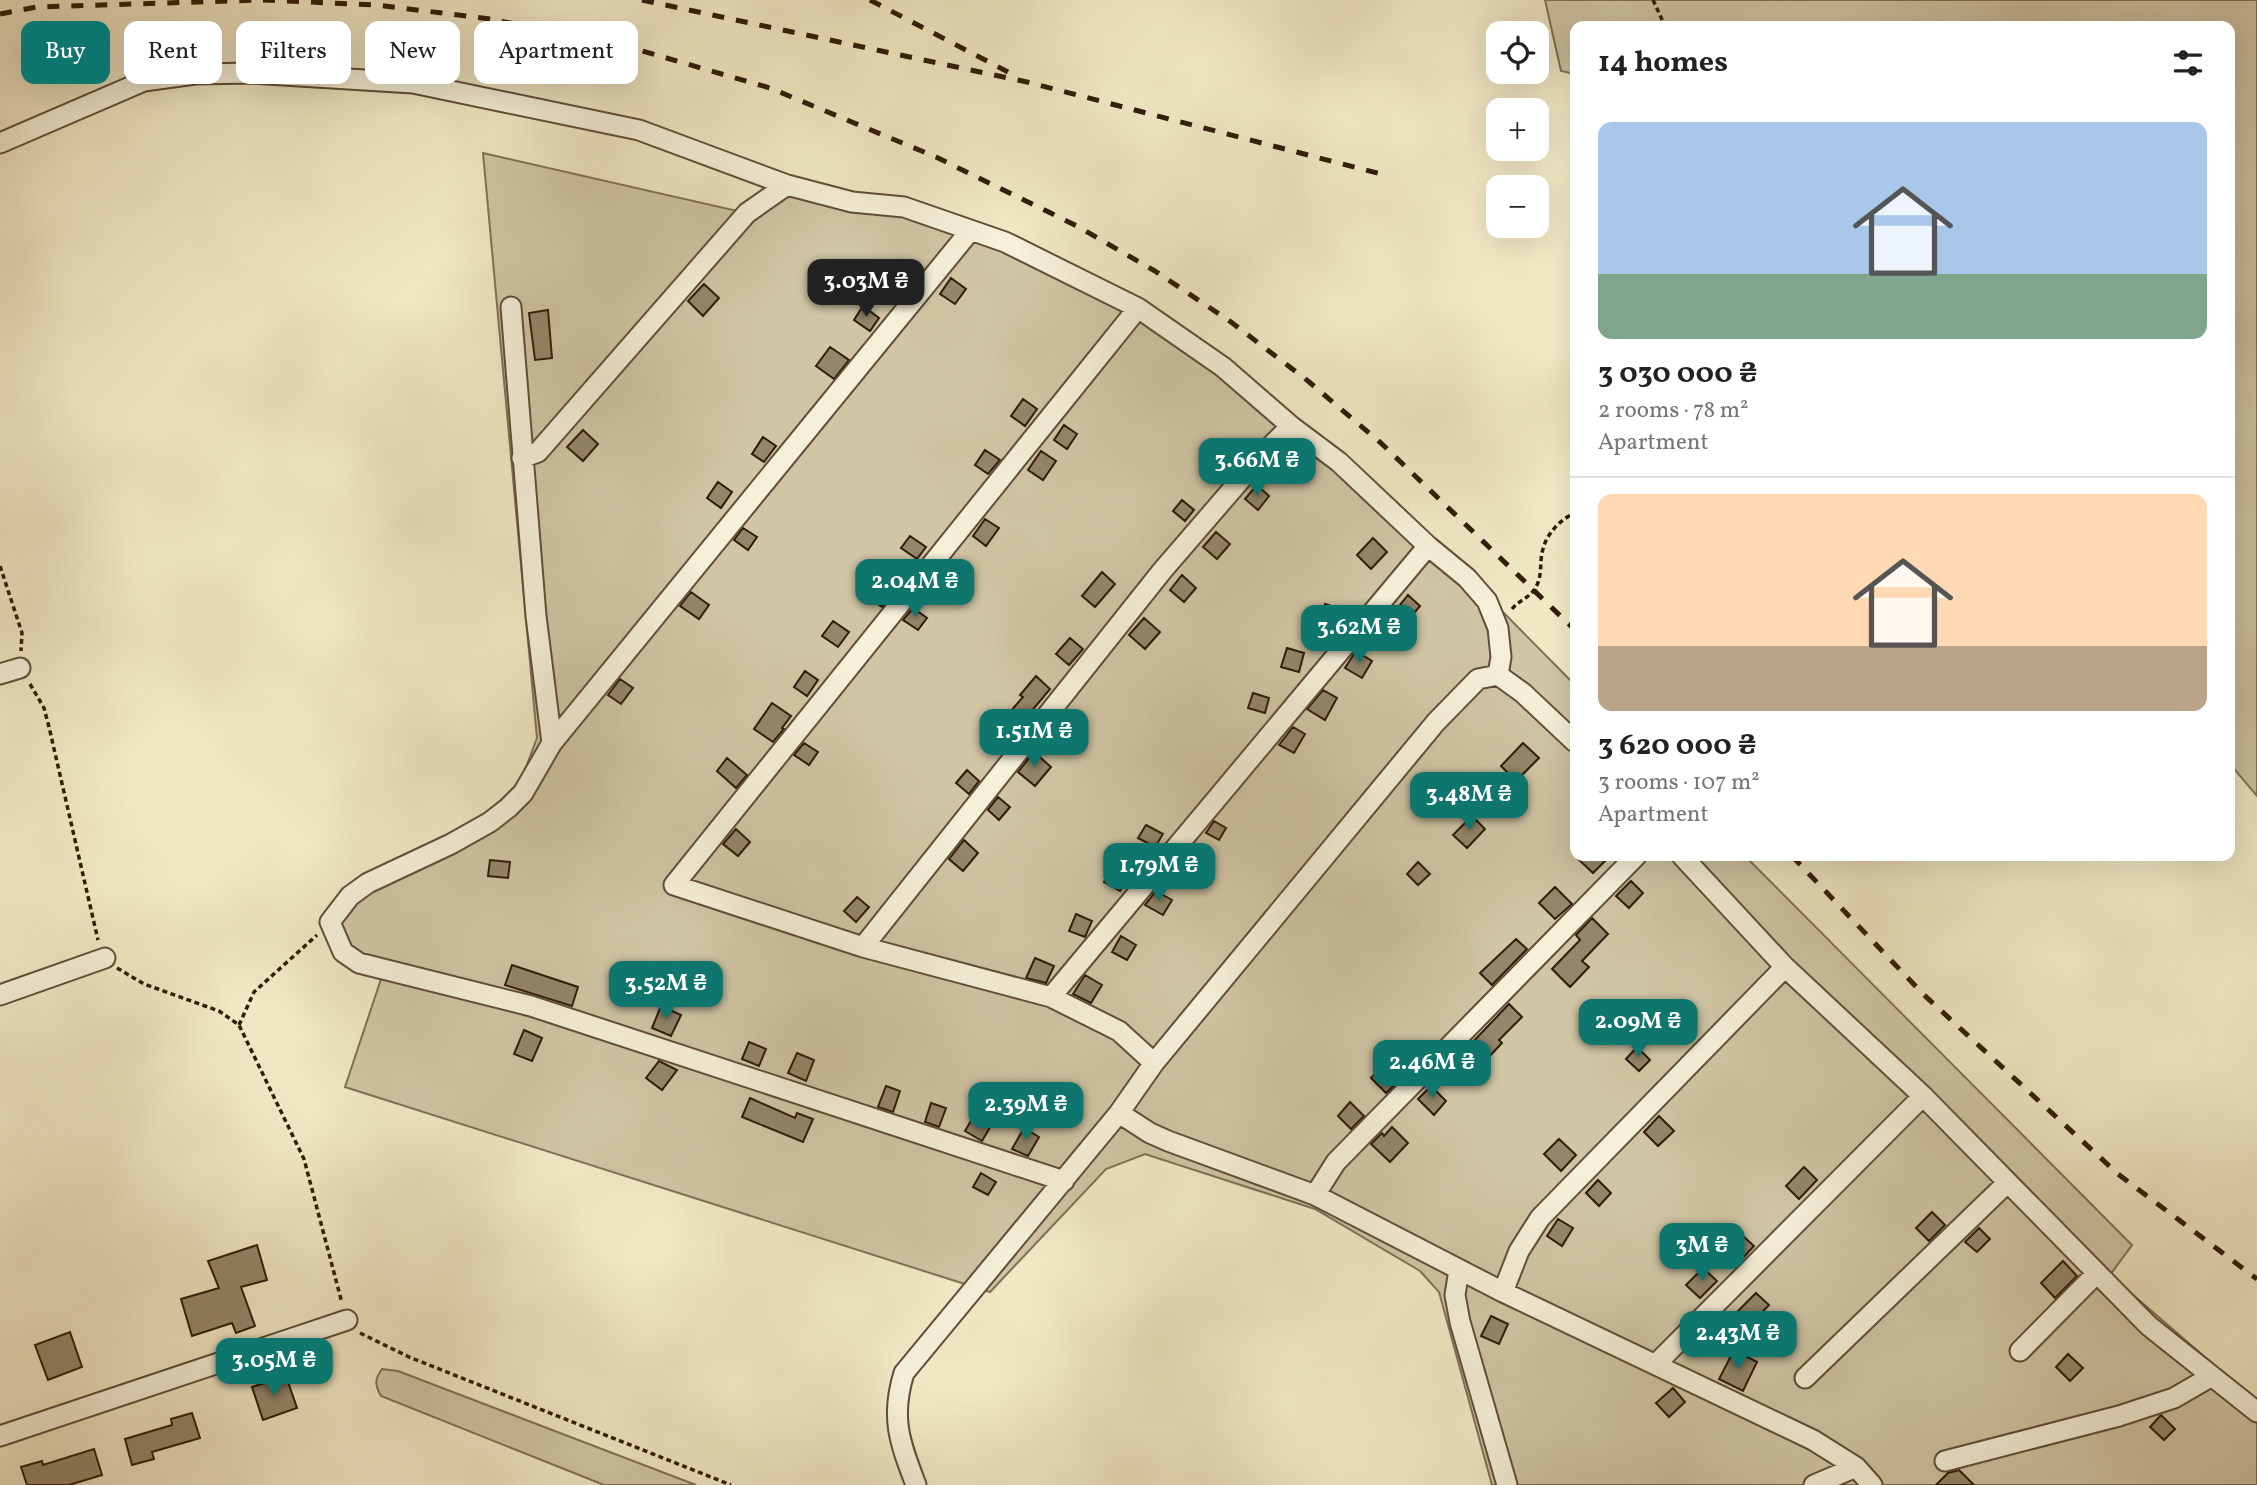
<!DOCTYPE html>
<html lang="en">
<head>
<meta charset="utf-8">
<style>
	:root { --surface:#fff; --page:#f2f2f2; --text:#222; --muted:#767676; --line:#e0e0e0; --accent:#0f766e }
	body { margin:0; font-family:Vollkorn,serif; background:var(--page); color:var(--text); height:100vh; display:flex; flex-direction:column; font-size:26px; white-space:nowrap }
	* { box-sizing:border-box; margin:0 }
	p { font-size:23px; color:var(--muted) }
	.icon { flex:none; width:38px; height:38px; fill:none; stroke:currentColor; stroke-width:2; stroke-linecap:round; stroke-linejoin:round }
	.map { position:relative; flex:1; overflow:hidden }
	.side { position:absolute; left:1570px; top:21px; width:665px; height:840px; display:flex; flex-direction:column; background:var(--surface); border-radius:14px; box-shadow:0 7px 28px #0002 }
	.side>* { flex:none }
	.top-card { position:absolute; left:21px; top:21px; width:665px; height:63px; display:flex; gap:14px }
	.fabs { position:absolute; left:1486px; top:21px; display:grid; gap:14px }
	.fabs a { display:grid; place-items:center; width:63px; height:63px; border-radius:14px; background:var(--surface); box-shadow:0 7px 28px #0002; font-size:35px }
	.price { position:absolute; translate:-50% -60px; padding:0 16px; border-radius:14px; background:var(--accent); color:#fff; font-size:23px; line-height:46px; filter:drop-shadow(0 2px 4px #0008) }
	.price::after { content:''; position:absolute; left:50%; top:42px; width:21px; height:16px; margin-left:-10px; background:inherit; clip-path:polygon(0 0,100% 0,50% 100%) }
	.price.active { background:#222; color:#fff }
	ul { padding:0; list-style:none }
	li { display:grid; align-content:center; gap:14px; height:371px; padding:0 28px }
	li+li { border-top:2px solid var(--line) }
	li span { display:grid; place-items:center; height:217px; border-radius:14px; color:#555 }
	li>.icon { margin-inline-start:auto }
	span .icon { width:126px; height:126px; fill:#fffc; stroke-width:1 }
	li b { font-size:30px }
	h2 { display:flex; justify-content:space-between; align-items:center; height:84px; padding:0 28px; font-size:30px }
	.pill { padding:0 24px; border-radius:14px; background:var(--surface); box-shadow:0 7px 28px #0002; font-size:24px; line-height:63px }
	.pill.active { background:var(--accent); color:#fff }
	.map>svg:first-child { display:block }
	.green { fill:#d0c5a5; stroke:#807057; stroke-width:2 }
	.building { fill:#94866b; stroke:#301b09; stroke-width:2 }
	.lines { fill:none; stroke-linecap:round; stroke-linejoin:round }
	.minor-casing { stroke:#604e38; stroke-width:23 }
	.path { stroke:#301b09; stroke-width:3.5; stroke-dasharray:5 3.5; stroke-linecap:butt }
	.minor { stroke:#f6f0d9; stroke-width:19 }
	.rail { stroke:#301b09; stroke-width:5; stroke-dasharray:12 12; stroke-linecap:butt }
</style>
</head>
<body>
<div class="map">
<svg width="2257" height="1485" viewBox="0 0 2257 1485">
	<rect width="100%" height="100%" fill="#f1e8c5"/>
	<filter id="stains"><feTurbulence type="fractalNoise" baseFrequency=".00286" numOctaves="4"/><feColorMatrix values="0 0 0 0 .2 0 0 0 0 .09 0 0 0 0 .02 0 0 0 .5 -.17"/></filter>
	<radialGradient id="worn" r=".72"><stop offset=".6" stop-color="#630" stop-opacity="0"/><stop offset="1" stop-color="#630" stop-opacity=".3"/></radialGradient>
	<path class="green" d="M1545,0H2257V796L2230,764V26H1575V74L1561,71Z
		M483,153L737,211L788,178L840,190L905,199L1144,303L1494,603L1575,685V856H1745L2132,1245L2110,1275L2257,1402V1485H1492L1439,1292L1420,1271L1315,1209L1145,1154L1106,1169L990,1292L345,1087L381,979L355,972L334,953L345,889C399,861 473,833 514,787C525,775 531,753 537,738Z
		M382,1369L398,1371L696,1485H604L381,1396C375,1385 374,1380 382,1369Z"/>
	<path class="building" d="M827,275L843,287L833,300L817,289Z
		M951,278L966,289L955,304L940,294Z
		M704,284L719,298L703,316L688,301Z
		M863,306L879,318L870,331L854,320Z
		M548,310L552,358L535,360L529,313Z
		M830,347L849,360L834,379L816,366Z
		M1023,399L1037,409L1025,426L1011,416Z
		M1064,425L1077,434L1067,449L1054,440Z
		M583,430L598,444L583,461L567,447Z
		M763,437L776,446L764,462L752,454Z
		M1217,443L1233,457L1217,476L1200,461Z
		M985,450L1000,460L988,474L975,465Z
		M1041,451L1056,461L1043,480L1028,470Z
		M718,482L732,492L721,508L707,498Z
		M1257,485L1269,496L1258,510L1245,499Z
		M1182,500L1194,510L1185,521L1173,511Z
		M985,519L999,528L986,546L973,536Z
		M743,528L757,537L748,550L734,540Z
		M1216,532L1230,544L1217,559L1203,547Z
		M910,536L926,547L917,559L901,548Z
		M1373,538L1387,552L1371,569L1357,555Z
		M950,564L966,575L957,589L940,577Z
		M1102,572L1115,584L1095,607L1082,596Z
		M1182,575L1196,588L1184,602L1170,590Z
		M875,582L892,594L882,607L865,595Z
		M691,592L709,605L699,619L680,606Z
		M1408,595L1420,606L1404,625L1392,615Z
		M1325,604L1343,610L1337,628L1319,623Z
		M913,608L927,618L918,630L903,620Z
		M1144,618L1160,632L1145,649L1129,635Z
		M833,621L849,632L838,647L822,636Z
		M1070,638L1083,649L1069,665L1056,654Z
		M1287,648L1304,653L1299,672L1281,667Z
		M1356,651L1372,661L1362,678L1345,668Z
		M805,671L818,680L807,696L794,687Z
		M1036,676L1050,689L1019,726L1013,734L1015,736L1003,751L988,737L1023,697L1020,695Z
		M620,679L633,688L621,704L608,695Z
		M1323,690L1337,698L1325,720L1307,709Z
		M1253,693L1269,698L1265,713L1248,708Z
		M772,703L791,716L782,728L784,729L773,742L754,729Z
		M1293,727L1305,734L1294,753L1279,745Z
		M804,743L818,752L809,765L794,755Z
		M1523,743L1539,758L1516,781L1501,766Z
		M1034,752L1051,767L1035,786L1018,772Z
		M727,758L747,775L736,788L717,771Z
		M967,770L979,781L969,794L956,783Z
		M998,797L1010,807L999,820L988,810Z
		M1472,816L1485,829L1467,848L1453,835Z
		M1214,821L1226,828L1219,840L1206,833Z
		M1146,825L1163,834L1155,847L1138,838Z
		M736,829L750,842L738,856L723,844Z
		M964,840L978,853L963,871L949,859Z
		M1575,856H1610L1593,873Z
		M490,860L510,862L508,878L488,876Z
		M1418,862L1430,874L1418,885L1407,874Z
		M1112,866L1129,874L1120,891L1104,882Z
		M1631,881L1643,893L1629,908L1616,896Z
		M1555,887L1572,904L1555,919L1539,903Z
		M1156,891L1172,900L1163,915L1145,905Z
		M857,897L869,907L856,922L844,911Z
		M1076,914L1092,921L1085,937L1069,931Z
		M1592,918L1608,934L1582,961L1589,967L1570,987L1552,969L1580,940L1576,935Z
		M1121,936L1136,945L1127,960L1112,952Z
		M1516,939L1527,949L1492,985L1480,973Z
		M1035,958L1054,966L1046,983L1026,978Z
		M512,965L578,987L572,1006L505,985Z
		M1085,975L1102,985L1091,1003L1073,994Z
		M1509,1004L1522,1017L1499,1040L1502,1043L1486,1060L1470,1045Z
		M661,1006L681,1015L671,1036L652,1028Z
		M524,1030L542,1038L532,1061L514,1054Z
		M749,1042L766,1049L759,1066L742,1059Z
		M1637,1047L1650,1060L1639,1071L1626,1059Z
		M797,1053L814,1060L806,1081L788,1073Z
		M659,1061L677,1070L662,1090L646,1078Z
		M1385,1063L1401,1079L1386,1093L1371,1078Z
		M886,1086L900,1091L893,1112L878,1107Z
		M1431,1086L1446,1101L1434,1115L1418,1099Z
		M750,1098L795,1118L797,1113L813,1119L803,1142L742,1117Z
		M1350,1102L1364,1116L1351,1129L1338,1116Z
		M931,1103L946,1108L939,1127L925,1122Z
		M975,1114L992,1124L982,1141L965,1131Z
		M1659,1116L1674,1131L1658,1146L1644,1132Z
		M1392,1127L1408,1143L1390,1162L1371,1144L1382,1133L1384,1136Z
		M1024,1128L1039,1137L1028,1156L1012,1149Z
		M1559,1139L1576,1155L1561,1171L1544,1154Z
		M1804,1167L1817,1180L1799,1199L1786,1186Z
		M981,1173L996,1182L988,1195L973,1187Z
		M1598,1180L1611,1193L1599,1206L1586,1193Z
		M1932,1212L1945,1225L1929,1241L1916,1228Z
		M1558,1219L1573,1228L1562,1246L1547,1236Z
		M1979,1228L1990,1239L1977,1252L1965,1242Z
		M1743,1236L1754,1246L1742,1259L1731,1248Z
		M257,1245L267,1280L241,1287L255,1326L236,1333L232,1323L192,1336L181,1299L219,1288L208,1261Z
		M2063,1261L2077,1276L2055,1298L2041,1283Z
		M1703,1268L1717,1281L1700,1298L1686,1285Z
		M1756,1293L1769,1305L1751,1324L1738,1311Z
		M1491,1316L1508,1324L1499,1344L1481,1336Z
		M70,1332L82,1367L48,1380L35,1345Z
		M1734,1350L1757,1362L1743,1391L1719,1379Z
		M2068,1354L2083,1368L2070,1381L2056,1367Z
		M286,1376L297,1408L263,1420L252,1387Z
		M1673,1388L1685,1402L1669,1417L1656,1403Z
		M192,1413L200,1438L152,1452L154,1459L132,1465L125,1439L172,1425L171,1419Z
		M2161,1415L2175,1429L2164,1440L2150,1427Z
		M94,1449L102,1475L69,1485H27L21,1467L42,1461L43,1465Z
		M1959,1470L1974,1485H1936L1948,1473Z"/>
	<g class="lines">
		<g class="minor-casing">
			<path id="minor" d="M0,143L144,81L195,74L252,73L413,83L639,130L787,185L852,202L904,207L1005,242L1138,308L1223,367L1291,426L1339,462L1428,546L1467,578L1487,601L1498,628L1501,657L1498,675
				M970,231L552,743L523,793L508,808L490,822L451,844L368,883L350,896L330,922L343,952L359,963L531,1006L1064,1181
				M511,307L536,616L552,743
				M1138,308L674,885L863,947L1051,997L1119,1031L1154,1063
				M522,458L538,452L747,213L787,185
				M0,674L20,668
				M1682,856L1785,967L1923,1096L2149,1326L2257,1412
				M863,947L1162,571L1262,455L1291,426
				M0,995L105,958
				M1051,997L1428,546
				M1119,1113L1150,1133L1168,1141L1315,1195L1503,1292L1813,1440L1856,1467L1872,1485
				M1315,1195L1336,1162L1636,856
				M1459,1270L1455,1295L1460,1322L1507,1485
				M1503,1292L1519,1251L1540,1218L1785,967
				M2020,1351L2097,1273
				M1656,1364L1923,1096
				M1805,1378L2007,1183
				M0,1436L347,1320
				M1945,1461L2119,1416L2174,1398L2212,1376
				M916,1485C900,1443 890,1418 904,1373L1119,1113L1154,1063L1436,722L1478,679L1498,675L1523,693L1575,742
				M1814,1485L1856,1467"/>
		</g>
		<path class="path" d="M1653,0L1665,26
			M0,566L22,633L21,651
			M1512,609C1519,600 1530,598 1536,587C1543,574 1539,562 1543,549C1547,533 1561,519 1575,513
			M30,684L44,708L49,727L98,940
			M117,968L144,984L219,1011L239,1025L304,1159L342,1303
			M239,1025L254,992L317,935
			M360,1333L409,1357L731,1485"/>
		<use href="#minor" class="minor"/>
		<path class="rail" d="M263,0L377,5L490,19L632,48L770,88L936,157L1077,226L1155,271L1231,322L1308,381L1382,444L1575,630
			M642,0L1027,82L1381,174
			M870,0L1008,72
			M0,14L37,7L262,0
			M1792,856L1923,994L2118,1174L2257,1279"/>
	</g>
	<rect width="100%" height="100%" filter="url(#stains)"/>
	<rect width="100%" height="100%" fill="url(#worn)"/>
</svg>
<div class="fabs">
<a><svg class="icon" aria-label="locate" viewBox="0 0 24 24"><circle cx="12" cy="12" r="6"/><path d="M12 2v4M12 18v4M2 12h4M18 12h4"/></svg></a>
<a>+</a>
<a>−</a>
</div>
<b class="price active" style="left:866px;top:319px">3.03M ₴</b>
<b class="price" style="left:1257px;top:498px">3.66M ₴</b>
<b class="price" style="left:915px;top:619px">2.04M ₴</b>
<b class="price" style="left:1359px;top:665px">3.62M ₴</b>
<b class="price" style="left:1034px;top:769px">1.51M ₴</b>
<b class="price" style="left:1469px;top:832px">3.48M ₴</b>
<b class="price" style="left:1159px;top:903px">1.79M ₴</b>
<b class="price" style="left:666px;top:1021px">3.52M ₴</b>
<b class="price" style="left:1638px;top:1059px">2.09M ₴</b>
<b class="price" style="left:1432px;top:1100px">2.46M ₴</b>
<b class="price" style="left:1026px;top:1142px">2.39M ₴</b>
<b class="price" style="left:1702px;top:1283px">3M ₴</b>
<b class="price" style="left:1738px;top:1371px">2.43M ₴</b>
<b class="price" style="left:274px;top:1398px">3.05M ₴</b>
<div class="top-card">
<a class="pill active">Buy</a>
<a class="pill">Rent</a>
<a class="pill">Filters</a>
<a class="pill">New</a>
<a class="pill">Apartment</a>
</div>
<section class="side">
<h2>14 homes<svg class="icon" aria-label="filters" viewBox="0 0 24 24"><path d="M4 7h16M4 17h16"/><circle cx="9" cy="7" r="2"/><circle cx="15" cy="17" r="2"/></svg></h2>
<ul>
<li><span style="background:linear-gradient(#a9c7e8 70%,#7fa58c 0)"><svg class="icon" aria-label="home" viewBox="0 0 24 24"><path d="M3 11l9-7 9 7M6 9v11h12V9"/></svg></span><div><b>3 030 000 ₴</b><p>2 rooms · 78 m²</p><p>Apartment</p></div></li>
<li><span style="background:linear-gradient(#ffd9b3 70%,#b9a48a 0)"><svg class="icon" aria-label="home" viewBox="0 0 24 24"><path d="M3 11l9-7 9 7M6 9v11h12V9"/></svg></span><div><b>3 620 000 ₴</b><p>3 rooms · 107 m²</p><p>Apartment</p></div></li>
</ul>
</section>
</div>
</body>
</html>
